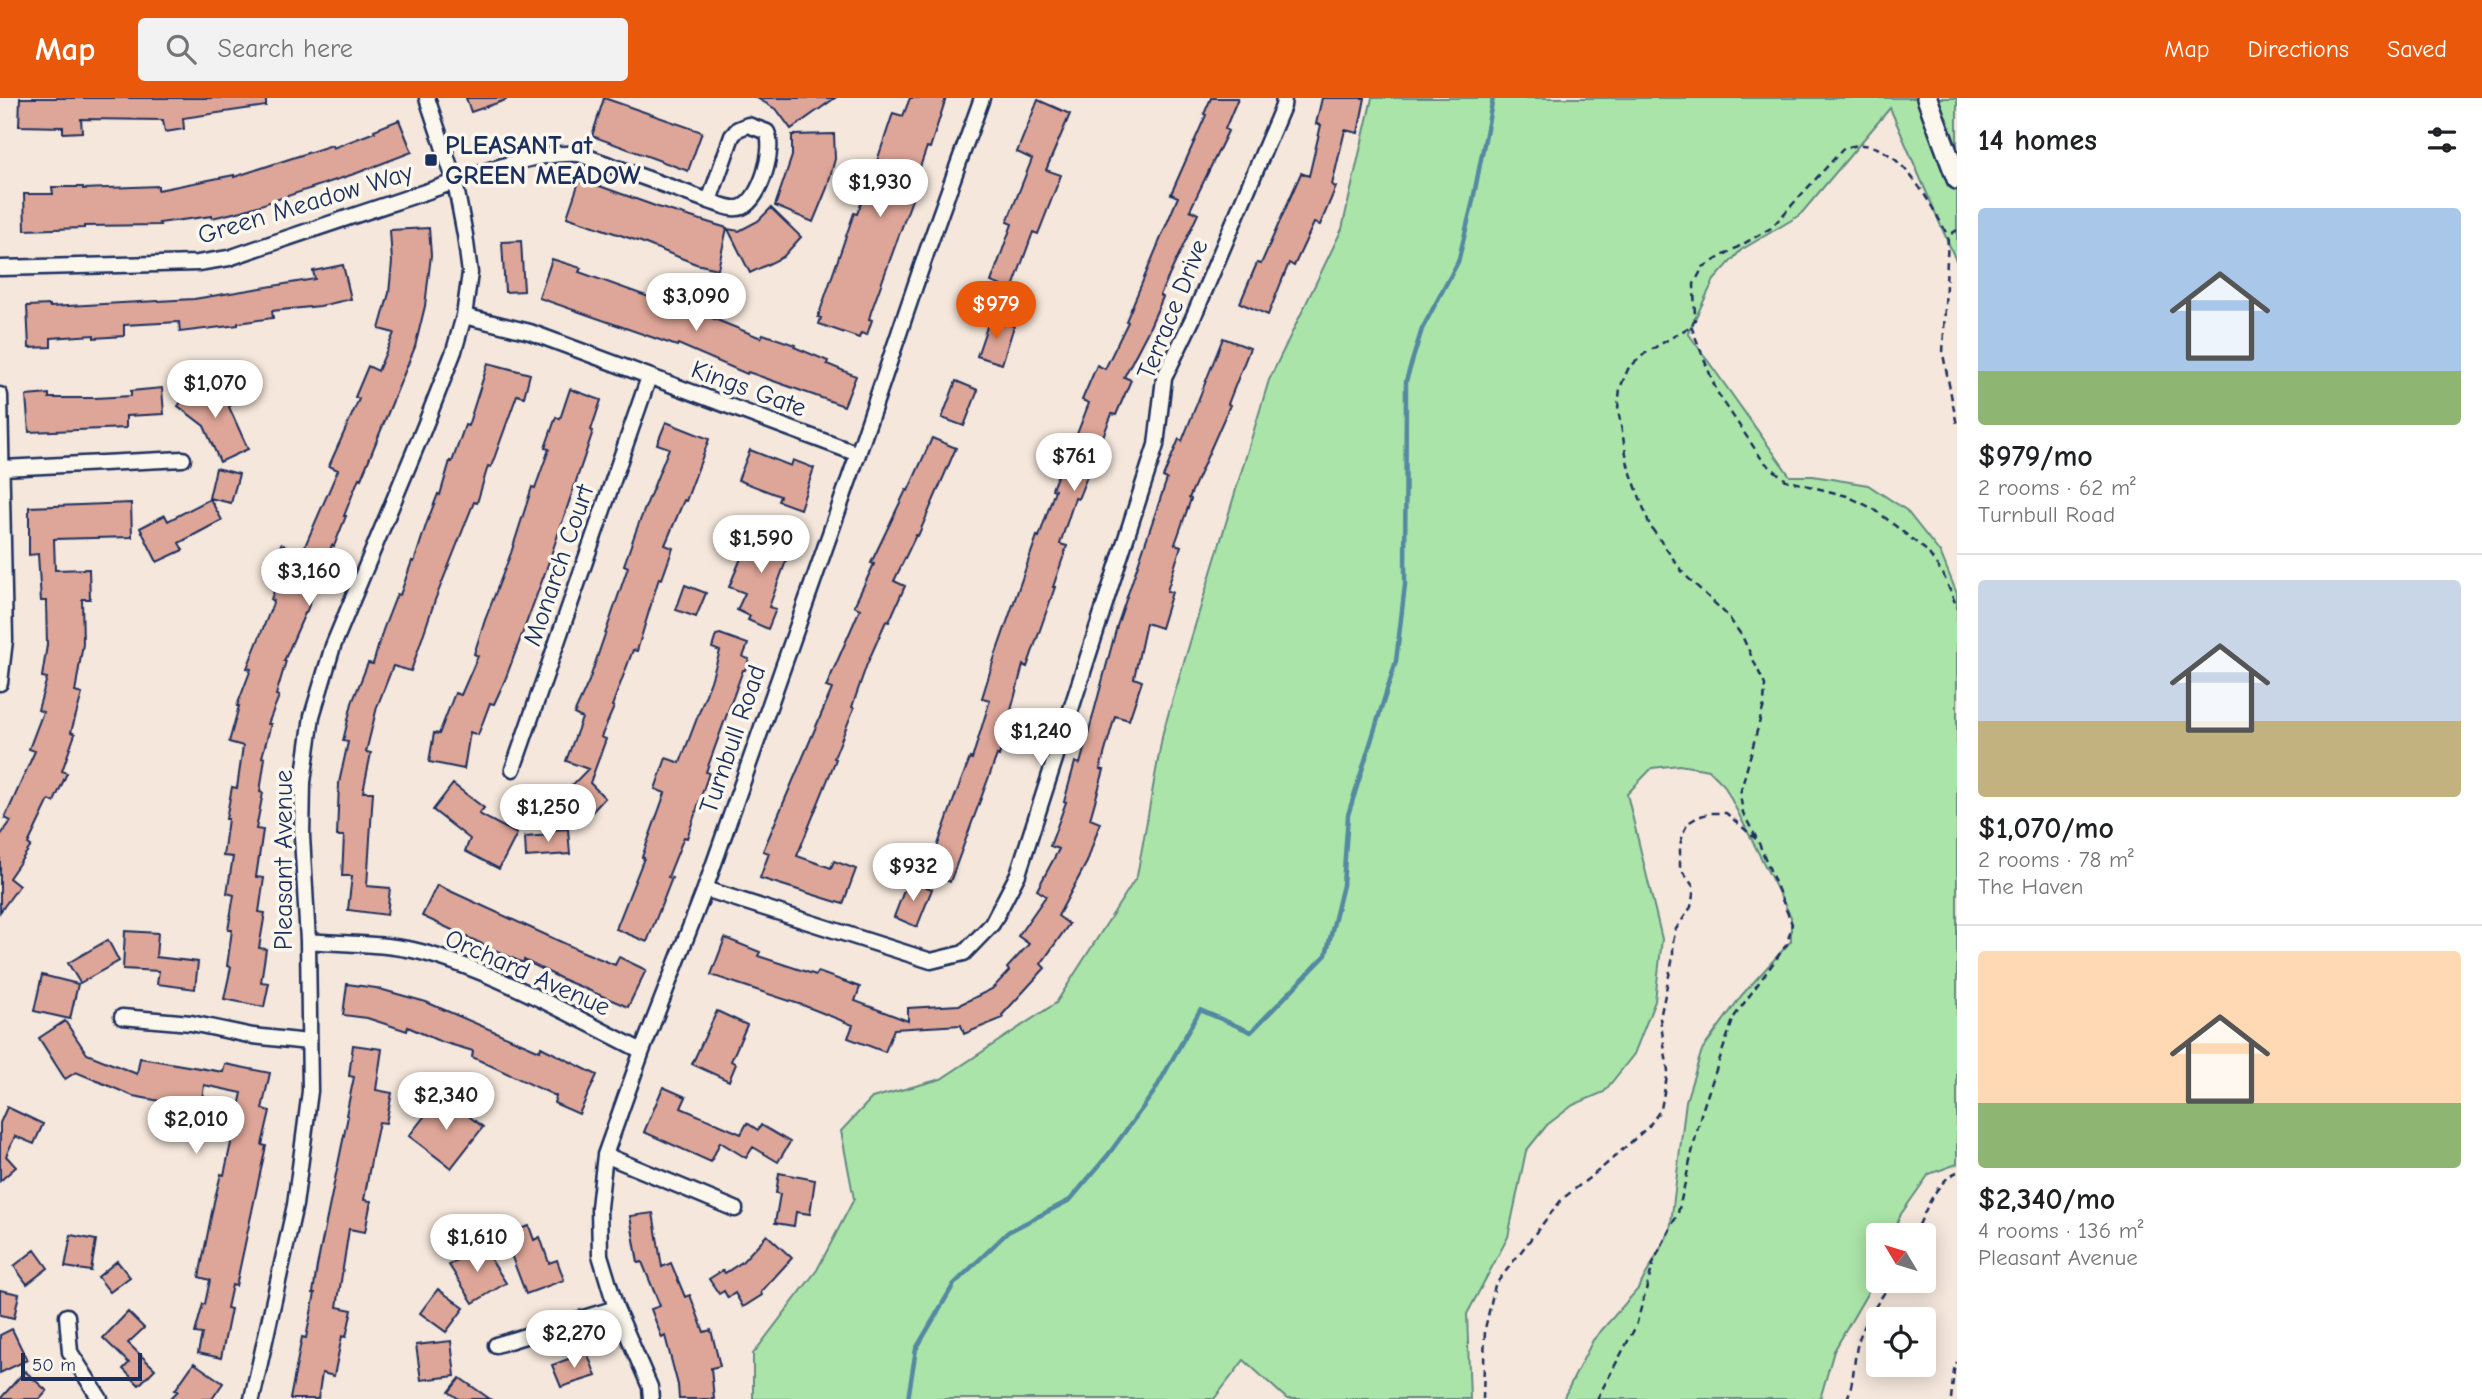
<!DOCTYPE html>
<html lang="en">
<head>
<meta charset="utf-8">
<style>
	:root { --surface:#fff; --page:#f2f2f2; --text:#202124; --muted:#757577; --line:#e0e0e0; --accent:#ea580c }
	body { margin:0; font-family:"Comic Neue",sans-serif; background:var(--page); color:var(--text); height:100vh; display:flex; flex-direction:column; font-size:26px; white-space:nowrap }
	* { box-sizing:border-box; margin:0 }
	p { font-size:23px; color:var(--muted) }
	.icon { flex:none; width:38px; height:38px; fill:none; stroke:currentColor; stroke-width:2; stroke-linecap:round; stroke-linejoin:round }
	.map { position:relative; flex:1; overflow:hidden }
	.details { display:flex; flex-direction:column; background:var(--surface); width:525px }
	.details>* { flex:none }
	.needle { width:46px; rotate:308deg }
	.buttons { position:absolute; left:1866px; top:1125px; display:grid; gap:14px }
	.buttons a { display:grid; place-items:center; width:70px; height:70px; border-radius:7px; background:var(--surface); box-shadow:0 4px 18px #0003; font-size:35px }
	.scale { position:absolute; left:21px; bottom:18px; width:121px; box-sizing:border-box; padding-left:7px; border:4px solid #1b2f5e; border-top:0; font-size:19px; line-height:24px; white-space:nowrap; color:#1b2f5e; -webkit-text-stroke:5px #fbf7ec; paint-order:stroke }
	.price { position:absolute; translate:-50% -60px; padding:0 16px; border-radius:24px; background:#fff; color:#222; font-size:23px; line-height:46px; filter:drop-shadow(0 2px 4px #0008) }
	.price::after { content:''; position:absolute; left:50%; top:42px; width:21px; height:16px; margin-left:-10px; background:inherit; clip-path:polygon(0 0,100% 0,50% 100%) }
	.price.on { background:var(--accent); color:#fff }
	ul { padding:0; list-style:none }
	li { display:grid; align-content:center; gap:14px; height:371px; padding:0 21px }
	li+li { border-top:2px solid var(--line) }
	li span { display:grid; place-items:center; height:217px; border-radius:7px; color:#555 }
	li>.icon { margin-inline-start:auto }
	span .icon { width:126px; height:126px; fill:#fffc; stroke-width:1 }
	li b { font-size:30px }
	h2 { display:flex; justify-content:space-between; align-items:center; height:84px; padding:0 21px; font-size:30px }
	header { display:flex; align-items:center; gap:42px; box-sizing:border-box; height:98px; padding:0 35px; background:var(--accent); color:#fff }
	header strong { font-size:33px }
	nav { display:flex; gap:38px; margin-inline-start:auto; font-size:24px }
	.search { width:490px; height:63px; background:var(--page); display:flex; align-items:center; gap:18px; box-sizing:border-box; padding:0 24px; border-radius:7px; color:var(--muted); font-size:26px }
	main { display:flex; flex:1; min-height:0 }
	.map>svg:first-child { display:block }
	.green { fill:#abe4a8; stroke:#638a83; stroke-width:2 }
	.lines { fill:none; stroke-linecap:round; stroke-linejoin:round }
	.stream { stroke:#528aa2; stroke-width:4.5 }
	.building { fill:#dea698; stroke:#1b2f5e; stroke-width:2 }
	.street-casing { stroke:#1b2f5e; stroke-width:19 }
	.secondary-casing { stroke:#1b2f5e; stroke-width:24 }
	.path { stroke:#1b2f5e; stroke-width:2.5; stroke-dasharray:7 5; stroke-linecap:butt }
	.street { stroke:#fbf7ec; stroke-width:14 }
	.secondary { stroke:#fbf7ec; stroke-width:19 }
	.poi-dot { fill:#1b2f5e; stroke:#fbf7ec; stroke-width:2.5 }
	.labels { text-anchor:middle; stroke-width:7; stroke-linejoin:round; paint-order:stroke }
	.poi-label { font-size:26px; font-weight:bold; fill:#1b2f5e; stroke:#fbf7ec; text-anchor:start }
	.street-label { font-size:26px; fill:#1b2f5e; stroke:#fbf7ec }
</style>
</head>
<body>
<header>
<strong>Map</strong>
<div class="search"><svg class="icon" aria-label="search" viewBox="0 0 24 24"><circle cx="10" cy="10" r="6"/><path d="M15 15l6 6"/></svg>Search here</div>
<nav><a>Map</a><a>Directions</a><a>Saved</a></nav>
</header>
<main>
<div class="map">
<svg width="1957" height="1301" viewBox="0 0 1957 1301">
	<rect width="100%" height="100%" fill="#f5e7db"/>
	<filter id="ink" filterUnits="userSpaceOnUse"><feTurbulence type="fractalNoise" baseFrequency=".0143" numOctaves="2"/><feDisplacementMap in="SourceGraphic" scale="14" xChannelSelector="R" yChannelSelector="G"/><feConvolveMatrix kernelMatrix="1 2 1 2 8 2 1 2 1" color-interpolation-filters="sRGB"/></filter>
	<g filter="url(#ink)">
		<path class="green" d="M1372,0H1957V165L1890,10L1800,117L1741,152L1714,182L1688,235L1790,378H1813L1868,387L1906,412L1941,456L1957,496V1066L1929,1076L1901,1116L1892,1137L1878,1138V1170L1868,1194L1834,1253L1820,1301H1563L1593,1242L1638,1191L1670,1133L1686,1003L1702,952L1742,897L1791,843V819L1724,687L1709,672L1679,667L1652,670L1627,696L1662,841L1655,903L1634,956L1604,994L1573,1007L1547,1027L1526,1053L1508,1139L1467,1216L1470,1301H1287L1244,1262L1214,1301H753V1256L817,1172L854,1101L841,1033L872,1000L941,981L1056,905L1137,778L1163,634L1269,282L1342,131Z"/>
		<g class="lines">
			<path class="stream" d="M908,1301L916,1251L954,1186L1008,1134L1070,1102L1108,1057L1154,994L1200,912L1251,934L1326,857L1343,787L1348,717L1396,563L1405,487L1406,283L1422,231L1458,164L1472,107L1493,0"/>
		</g>
		<path class="building" d="M20,0H266V8L183,20L184,31L165,34L163,22L81,21L82,34L63,35V29L19,28Z
			M466,0H506V2L471,14Z
			M604,0L702,34L688,73L592,38Z
			M757,0H835L791,31L777,12Z
			M910,0H946L930,50L927,49L919,72L922,74L871,214L869,221L872,222L867,237L861,235L859,240L819,226L821,220L818,219L854,115L857,116L874,72L893,15L903,18Z
			M1211,0H1238L1225,31L1228,33L1190,112L1198,116L1160,197L1163,199L1148,233L1124,279L1131,282L1116,317L1112,316L1078,401L1075,400L1060,446L1067,448L1053,489H1055L1027,569L1023,567L999,658L997,657L950,784L928,775L954,701L970,660L972,661L990,602L982,600L993,564L1037,438L1039,439L1055,392L1052,391L1067,353L1070,354L1089,305L1082,302L1097,267L1105,271L1128,224L1126,223L1178,99L1171,96L1206,17L1204,16Z
			M1322,0H1365L1358,35L1345,32L1332,87L1336,89L1320,127L1314,125L1294,168L1289,165L1268,217L1240,205L1257,165L1261,166L1301,75L1309,78L1321,27L1316,26Z
			M1038,2L1070,16L1046,72L1061,77L1038,136L1033,134L1012,192L991,184L1012,126L1007,124L1032,61L1017,54Z
			M399,22L412,54L357,75L242,113L212,120V118L159,125L160,127L84,128V130L25,132L24,96H53L52,89H83V91L158,88V92L234,77V79L332,47L333,50L375,34L374,32Z
			M834,36L835,61L827,90L813,124L775,108L792,58V37Z
			M580,81L658,109L727,130L718,171L696,166L641,144L567,119Z
			M771,110L801,139L783,159L750,175L728,131L739,133L758,123Z
			M429,130L431,157L425,208L415,249L361,381L359,380L344,418H346L334,448L332,447L306,515H305L284,563H286L276,597L279,598L268,626H271L262,659L265,660L260,694L263,695L256,731L263,732L256,779L264,780L259,814L265,815L259,850L266,851L261,884L269,885L264,909L224,901L231,869L227,868L232,832H228L234,797L227,795L233,759L223,758L228,721H226L232,689L237,690L243,648L229,644L239,608H237L251,571L247,570L274,503L271,501L285,465L275,461L281,446L302,455L338,372L329,368L359,301L355,299L368,268L378,273L394,235L379,231L389,195L392,164L390,132Z
			M521,143L524,193L505,194L502,144Z
			M552,161L581,170L579,174L660,203L661,200L690,211L761,240L763,236L795,247L794,249L828,263L827,266L856,278L844,308L748,274L747,276L678,246L677,248L539,200Z
			M343,167L351,201L320,208L272,213L273,220L238,225V227L180,234L179,224L124,227V238L94,240V237L51,240V249L29,250L27,208L50,207V209L194,201L315,181L313,173Z
			M990,220L1014,228L1002,266L977,258Z
			M1223,240L1250,250L1228,306L1230,307L1189,400L1191,401L1175,446L1181,448L1167,493L1172,494L1161,530L1146,525L1134,580L1142,583L1129,622L1115,618L1100,671L1104,672L1090,721L1100,725L1087,764L1058,818L1069,826L1041,866L1045,870L1002,917L1003,920L964,936L961,927L894,931L885,954L848,940L853,927L805,908L711,877L725,840L760,854L758,858L816,877L818,874L860,889L855,903L908,923V910L959,907L992,891L1009,873L1007,870L1029,846L1018,838L1046,798L1037,792L1059,751L1050,748L1066,704H1064L1075,664L1080,666L1117,528L1167,381L1163,379L1179,341L1182,343Z
			M488,265L530,276L524,299L517,297L491,369L488,368L477,405L474,404L435,502L411,573L393,568L377,609L366,654L371,655L363,694H373L367,788L390,790L387,817L348,812L352,778H342L344,738H337L339,685L348,644L343,643L352,605L368,565L373,566L383,532L397,496L400,497L412,463L414,464L427,424L438,396L440,397L450,363L452,364L465,327L468,328Z
			M199,281L232,306L229,309L248,351L220,364L204,328L178,308Z
			M956,283L978,292L964,328L942,320Z
			M162,290L164,316L126,318V330L29,334L26,298L49,296V300H95L131,298V293Z
			M570,291L601,302L591,332L593,333L546,472L505,582L494,606L490,605L478,637L470,634L464,671L429,664L434,635L439,636L455,595L461,597L478,558L474,556L485,522L511,455L532,389L535,390L549,351L545,350L556,319L560,321Z
			M666,324L709,341L686,403L684,402L665,447L673,450L662,481L659,480L637,553L633,552L612,608L614,609L601,639L606,641L590,685L605,700L578,729L554,706L588,671L566,663L582,620L574,616L589,583L628,469L624,467L637,430L669,350L657,346Z
			M932,340L956,350L918,438L916,437L894,483L905,488L889,524L886,523L867,566L852,609L854,610L834,660L836,661L797,758L831,770L834,763L856,771L843,806L760,780L769,755L763,753L832,591L826,589L860,511L854,508L874,466L871,465L906,392L908,393Z
			M750,352L791,368L793,362L814,370L800,411L778,403L780,398L738,382Z
			M216,370L239,376L231,405L209,400Z
			M210,401L222,422L179,445L183,452L157,464L140,430L165,417L168,423Z
			M131,405L132,439L54,441L55,472L89,471L90,501H82L83,546L75,594L82,596L71,634L75,636L62,673L67,675L54,704L49,702L28,746L31,748L9,780L19,788L0,814V738L11,723L5,720L35,653L29,651L43,614L38,612L47,580L42,579L47,547L46,503H41L38,456L29,457V409Z
			M754,429L793,444L769,509L776,511L768,531L748,522L750,518L737,512L745,495L729,489Z
			M685,487L706,495L696,519L676,512Z
			M720,536L748,546L743,559L749,561L745,572H743L706,674L709,675L687,740L684,739L668,779L672,780L647,844L616,831L644,760L642,759L665,695L655,691L666,660L680,665L711,583L720,553L712,550L716,537Z
			M453,686L484,710L479,716L517,736L499,771L465,753L470,741L433,712Z
			M568,731L570,756L526,759L525,739L551,737V732Z
			M908,782L932,791L917,829L894,819Z
			M437,787L581,853L615,867L619,859L646,872L628,909L562,881L524,862L523,865L422,818Z
			M125,833L158,835L156,859L198,864L195,891L157,886L159,873L123,871Z
			M108,842L119,863L80,885L68,865Z
			M42,877L78,886L70,921L34,913Z
			M347,886L376,890L426,904L540,953L541,949L597,977L579,1016L554,1005L556,998L472,959L473,953L439,943L408,929L407,933L367,920L343,917Z
			M717,913L747,927L731,963L736,966L729,983L692,966Z
			M65,923L87,956L137,976L140,960L223,974L225,966L270,975L262,1011L270,1013L262,1047L266,1048L236,1188L232,1187L227,1210L231,1211L221,1260L198,1255L202,1236L195,1235L203,1206H205L210,1182L199,1179L214,1104L221,1076L224,1077L242,995L204,987L200,1018L180,1015L182,1007L133,998L76,974L65,981L39,940Z
			M353,947L382,951L376,992L392,995L386,1025L379,1024L372,1057L364,1102L371,1103L365,1134L349,1131L337,1209L352,1212L346,1239L342,1238L334,1278L322,1275L318,1301H290L302,1239L306,1240L315,1195H313L317,1168L348,1018L346,1017L354,979L349,978Z
			M663,989L686,999L681,1010L741,1036L747,1025L758,1032L761,1027L790,1044L778,1064L753,1049L746,1060L720,1044L711,1064L644,1034Z
			M441,997L483,1029L451,1070L409,1038Z
			M7,1009L43,1026L34,1046L15,1038L6,1058L16,1069L0,1083V1025Z
			M779,1075L815,1082L810,1116L796,1114L794,1128L775,1125L780,1096L776,1095Z
			M653,1115L662,1169L671,1165L685,1199L690,1197L704,1234L711,1232L720,1268L711,1270L714,1301H679L678,1287L665,1238L662,1240L651,1211L660,1208L642,1164L638,1165L630,1118Z
			M529,1128L534,1142L540,1139L549,1165L557,1162L564,1182L526,1196L503,1136Z
			M71,1137L96,1142L91,1173L65,1169Z
			M767,1137L792,1160L761,1194L762,1197L743,1209L735,1195L728,1200L724,1193L719,1196L709,1181L723,1172L725,1175L742,1164Z
			M481,1146L506,1185L473,1205L449,1167Z
			M35,1152L48,1170L27,1186L14,1168Z
			M117,1163L130,1179L110,1194L98,1179Z
			M438,1191L464,1210L446,1234L420,1215Z
			M0,1192L19,1196L14,1220L0,1217Z
			M128,1214L144,1230L128,1245L155,1271L139,1287L123,1271L129,1265L103,1240Z
			M12,1231L27,1262L0,1275V1237Z
			M451,1243L455,1278L421,1282L416,1247Z
			M587,1254L596,1278L561,1289L552,1267Z
			M194,1265L223,1285L212,1301H170L178,1293L175,1292Z
			M25,1273L47,1293L40,1301H0Z
			M460,1280L490,1301H459L449,1294Z"/>
		<g class="lines">
			<g class="street-casing">
				<path id="street" d="M0,170L198,165L229,160C295,137 362,115 428,93C473,78 532,53 579,56L709,103L732,38L738,31L748,27L767,34C775,51 761,101 742,109C732,113 719,106 709,103
					M464,218L530,234L858,356
					M0,297L5,542L0,585
					M3,370L183,361
					M513,671L649,279
					M705,791L931,863L964,855L992,826L1018,776L1156,347L1164,280L1193,220L1283,8L1284,0
					M308,843C345,846 385,845 421,854C497,874 572,918 642,953
					M122,919L191,925L253,938L308,944
					M605,1057L735,1111
					M67,1218L70,1254L100,1301
					M496,1247L616,1210
					M252,1301L295,1107L310,993L308,843L302,738L303,684L312,618L333,548L424,330L454,253L464,218L470,175L465,137L455,84L427,0
					M651,1301L650,1289L616,1210L600,1157L599,1109L605,1057L642,953L705,791L858,356L926,156L982,0"/>
			</g>
			<g class="secondary-casing">
				<path id="secondary" d="M1927,0L1957,81"/>
			</g>
			<path class="path" d="M1957,132L1948,138L1943,256L1957,327
				M1691,228L1717,294L1763,363L1786,382L1847,398L1874,411L1927,453L1943,476L1957,509
				M1914,1138C1925,1115 1934,1085 1957,1074
				M1483,1301L1485,1231L1495,1187L1562,1101L1602,1070L1649,1028L1661,1011L1668,973L1660,920L1673,859V844L1676,831L1691,809L1693,797V788L1680,770V747L1684,733L1688,725L1698,719L1710,715H1726L1756,741
				M1597,1301L1636,1228L1654,1163L1678,1115L1701,1016L1734,919L1787,846L1792,826L1758,743L1743,715L1740,696L1764,607L1765,587L1742,538L1727,517L1684,476L1650,428L1628,367L1618,311L1620,290L1628,271L1644,256L1691,228L1695,222L1694,186L1703,169L1771,130L1844,50C1849,49 1856,47 1861,47C1900,46 1933,109 1948,138
				M1847,1301C1855,1282 1853,1260 1859,1241C1867,1219 1880,1202 1892,1183
				M1951,1301L1954,1272L1957,1264"/>
			<use href="#street" class="street"/>
			<use href="#secondary" class="secondary"/>
		</g>
	</g>
	<rect class="poi-dot" x="424" y="55" width="14" height="14" rx="3.5"/>
	<g class="labels">
		<g class="poi-label">
			<text x="445" y="56">PLEASANT at<tspan x="445" dy="30">GREEN MEADOW</tspan></text>
		</g>
		<g class="street-label">
			<text transform="translate(305 105) rotate(-17)" y="9">Green Meadow Way</text>
			<text transform="translate(1172 211) rotate(-68)" y="9">Terrace Drive</text>
			<text transform="translate(749 290) rotate(20)" y="9">Kings Gate</text>
			<text transform="translate(558 467) rotate(-71)" y="9">Monarch Court</text>
			<text transform="translate(732 641) rotate(-71)" y="9">Turnbull Road</text>
			<text transform="translate(283 762) rotate(-90)" y="9">Pleasant Avenue</text>
			<text transform="translate(528 874) rotate(24)" y="9">Orchard Avenue</text>
		</g>
	</g>
</svg>
<div class="buttons">
<a><svg class="needle" viewBox="-14 -14 28 28"><path d="M0-13l5 13h-10z" fill="#e53935"/><path d="M0 13l5-13h-10z" fill="#757577"/></svg></a>
<a><svg class="icon" aria-label="locate" viewBox="0 0 24 24"><circle cx="12" cy="12" r="6"/><path d="M12 2v4M12 18v4M2 12h4M18 12h4"/></svg></a>
</div>
<div class="scale">50 m</div>
<b class="price" style="left:880px;top:121px">$1,930</b>
<b class="price" style="left:696px;top:235px">$3,090</b>
<b class="price on" style="left:996px;top:243px">$979</b>
<b class="price" style="left:215px;top:322px">$1,070</b>
<b class="price" style="left:1074px;top:395px">$761</b>
<b class="price" style="left:761px;top:477px">$1,590</b>
<b class="price" style="left:309px;top:510px">$3,160</b>
<b class="price" style="left:1041px;top:670px">$1,240</b>
<b class="price" style="left:548px;top:746px">$1,250</b>
<b class="price" style="left:913px;top:805px">$932</b>
<b class="price" style="left:446px;top:1034px">$2,340</b>
<b class="price" style="left:196px;top:1058px">$2,010</b>
<b class="price" style="left:477px;top:1176px">$1,610</b>
<b class="price" style="left:574px;top:1272px">$2,270</b>
</div>
<section class="details">
<h2>14 homes<svg class="icon" aria-label="filters" viewBox="0 0 24 24"><path d="M4 7h16M4 17h16"/><circle cx="9" cy="7" r="2"/><circle cx="15" cy="17" r="2"/></svg></h2>
<ul>
<li><span style="background:linear-gradient(#a9c7e8 75%,#8fb573 0)"><svg class="icon" aria-label="home" viewBox="0 0 24 24"><path d="M3 11l9-7 9 7M6 9v11h12V9"/></svg></span><div><b>$979/mo</b><p>2 rooms · 62 m²</p><p>Turnbull Road</p></div></li>
<li><span style="background:linear-gradient(#c9d6e8 65%,#c2b280 0)"><svg class="icon" aria-label="home" viewBox="0 0 24 24"><path d="M3 11l9-7 9 7M6 9v11h12V9"/></svg></span><div><b>$1,070/mo</b><p>2 rooms · 78 m²</p><p>The Haven</p></div></li>
<li><span style="background:linear-gradient(#ffd9b3 70%,#8fb573 0)"><svg class="icon" aria-label="home" viewBox="0 0 24 24"><path d="M3 11l9-7 9 7M6 9v11h12V9"/></svg></span><div><b>$2,340/mo</b><p>4 rooms · 136 m²</p><p>Pleasant Avenue</p></div></li>
</ul>
</section>
</main>
</body>
</html>
